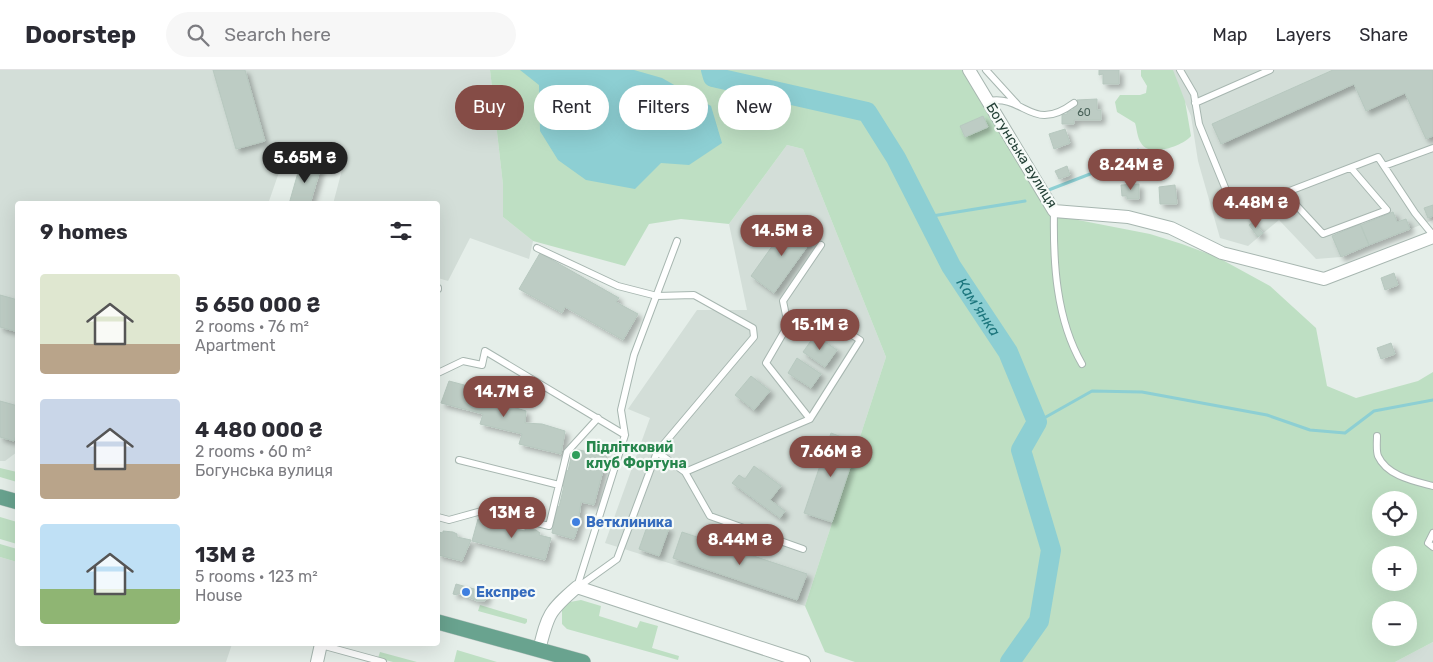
<!DOCTYPE html>
<html lang="en">
<head>
<meta charset="utf-8">
<style>
	:root { --surface:#fff; --page:#f7f7f7; --text:#2b2b33; --muted:#7c7c81; --line:#e1e1e2; --accent:#854c46 }
	body { margin:0; font-family:Rubik,sans-serif; background:var(--page); color:var(--text); height:100vh; display:flex; flex-direction:column; font-size:19px; white-space:nowrap }
	* { box-sizing:border-box; margin:0 }
	p { font-size:16px; color:var(--muted) }
	.icon { flex:none; width:28px; height:28px; fill:none; stroke:currentColor; stroke-width:2; stroke-linecap:round; stroke-linejoin:round }
	.map { position:relative; flex:1; overflow:hidden }
	.side { position:absolute; left:15px; top:131px; width:425px; height:445px; display:flex; flex-direction:column; background:var(--surface); border-radius:5px; box-shadow:0 5px 20px #0002 }
	.side>* { flex:none }
	.hud { position:absolute; left:455px; top:15px; width:475px; height:45px; display:flex; gap:10px }
	.tools { position:absolute; left:1372px; top:421px; display:grid; gap:10px }
	.tools a { display:grid; place-items:center; width:45px; height:45px; border-radius:50%; background:var(--surface); box-shadow:0 5px 20px #0002; font-size:25px }
	.price { position:absolute; translate:-50% -42px; padding:0 11px; border-radius:18px; background:var(--accent); color:#fff; font-size:16px; line-height:32px; filter:drop-shadow(0 1px 2px #0008) }
	.price::after { content:''; position:absolute; left:50%; top:30px; width:15px; height:11px; margin-left:-8px; background:inherit; clip-path:polygon(0 0,100% 0,50% 100%) }
	.price.current { background:#222; color:#fff }
	ul { padding:0; list-style:none }
	li { display:flex; align-items:center; gap:15px; height:125px; padding:0 25px }
	li span { display:grid; place-items:center; flex:none; width:140px; height:100px; border-radius:5px; color:#555 }
	li>.icon { margin-inline-start:auto }
	span .icon { width:60px; height:60px; fill:#fffc; stroke-width:1 }
	li b { font-size:21px }
	h2 { display:flex; justify-content:space-between; align-items:center; height:60px; padding:0 25px; font-size:21px }
	.pill { padding:0 18px; border-radius:22px; background:var(--surface); box-shadow:0 5px 20px #0002; font-size:18px; line-height:45px }
	.pill.current { background:var(--accent); color:#fff }
	header { display:flex; align-items:center; gap:30px; box-sizing:border-box; height:70px; padding:0 25px; background:var(--surface); border-bottom:1px solid var(--line) }
	header strong { font-size:24px }
	nav { display:flex; gap:28px; margin-inline-start:auto; font-size:18px }
	.search { width:350px; height:45px; background:var(--page); display:flex; align-items:center; gap:12px; box-sizing:border-box; padding:0 18px; border-radius:28px; color:var(--muted); font-size:19px }
	.map>svg:first-child { display:block }
	.built { fill:#d3ded8 }
	.green { fill:#bedfc3; fill-rule:evenodd }
	.water { fill:#8dcfd3 }
	.lines { fill:none; stroke-linecap:round; stroke-linejoin:round }
	.stream { stroke:#8dcfd3; stroke-width:3 }
	.river { stroke:#8dcfd3; stroke-width:20 }
	.building { fill:#bdccc4; stroke:#b7c8bf; filter:url(#shadow) }
	.lane-casing { stroke:#a7b6b0; stroke-width:8 }
	.street-casing { stroke:#a7b6b0; stroke-width:14 }
	.primary-casing { stroke:#c1cac7; stroke-width:16 }
	.lane { stroke:#fff; stroke-width:6 }
	.street { stroke:#fff; stroke-width:12 }
	.primary { stroke:#69a38f; stroke-width:15 }
	.leisure-dot { fill:#2e9e5b; stroke:#f5faf7; stroke-width:2 }
	.shop-dot { fill:#3f7fe0; stroke:#f5faf7; stroke-width:2 }
	.labels { text-anchor:middle; stroke-width:4.5; stroke-linejoin:round; paint-order:stroke }
	.number-label { font-size:11px; fill:#4a635a }
	.street-label { font-size:14px; fill:#234036; stroke:#f5faf7 }
	.leisure-label { font-size:14px; font-weight:bold; fill:#27864d; stroke:#f5faf7; text-anchor:start }
	.shop-label { font-size:14px; font-weight:bold; fill:#366cbe; stroke:#f5faf7; text-anchor:start }
	.water-label { font-size:15px; font-style:italic; fill:#1c767d; stroke:#f5faf7 }
</style>
</head>
<body>
<header>
<strong>Doorstep</strong>
<div class="search"><svg class="icon" aria-label="search" viewBox="0 0 24 24"><circle cx="10" cy="10" r="6"/><path d="M15 15l6 6"/></svg>Search here</div>
<nav><a>Map</a><a>Layers</a><a>Share</a></nav>
</header>
<div class="map">
<svg width="1433" height="592" viewBox="0 0 1433 592">
	<defs>
		<filter id="shadow"><feDropShadow dx="4" dy="4" stdDeviation="2.5" flood-color="#0004"/></filter>
	</defs>
	<rect width="100%" height="100%" fill="#e5eee9"/>
	<path class="built" d="M0,0H490L503,115V147L533,171L529,189L470,168L448,211L438,208V134H333L343,96L285,85L268,134H18L17,382L5,391H0Z
		M1171,0H1433V150L1341,187L1316,189L1279,150L1248,176L1220,168L1198,91L1191,46Z
		M787,75L803,79L886,287L805,536L605,473L650,348L628,339L697,240H747L729,154Z
		M0,487L17,492L18,574H232L226,592H0Z
		M1433,572V592H1395Z"/>
	<path class="green" d="M490,0H969L1054,141L1078,150L1150,164L1182,174L1217,187L1270,216L1316,258L1327,316L1356,328L1418,311L1433,302V572L1395,592H855L825,582L805,536L886,287L803,79L787,75L729,154L681,149L649,154L625,196L533,171L503,147V115ZM1381,430H1409V458H1381ZM1381,485H1409V512H1381ZM1381,540H1409V568H1381Z
		M1141,0H1173L1185,31L1191,66C1183,76 1149,88 1141,73C1137,67 1137,59 1135,53L1117,42L1115,32L1120,25H1140L1146,23L1147,16L1141,6Z
		M0,398L17,402V412L0,407Z
		M0,447L17,452V474L0,469Z
		M0,474L17,479V492L0,487Z
		M581,530L601,536L599,546L637,558L640,551L658,556L652,578L679,586L678,590L567,559L562,554V539L570,532Z
		M480,535L527,549V552L525,554L478,541Z
		M457,580L497,592H454Z
		M380,582L417,592H393L378,588Z"/>
	<path class="water" d="M520,0H634L662,8L711,36L722,73L689,95L661,93L635,119L586,110L558,90L540,61L539,15Z"/>
	<g class="lines">
		<path class="stream" d="M1046,121L1116,94L1138,80
			M926,147L1025,131
			M1037,352L1092,321L1142,322L1267,345L1310,360L1345,363L1374,341L1433,330"/>
		<path class="river" id="s1" d="M711,0L713,7L867,42L896,88L951,196L1008,282L1037,352L1021,380L1051,480L1039,551L1010,592"/>
	</g>
	<path class="building" d="M213,0H245L265,71L236,79Z
		M1099,0H1119V14H1103V4L1099,5Z
		M1333,0H1433V66L1426,69L1405,23L1366,41L1354,14L1221,74L1212,54Z
		M1097,29V40H1101V50H1074V54H1062V44H1067V40H1073V34H1077V30Z
		M983,46L988,57L965,67L960,56Z
		M1065,59L1070,73L1054,79L1049,64Z
		M301,92L321,97L310,134H289Z
		M1067,96L1070,105L1059,109L1055,101Z
		M1139,114V129H1127V126H1122L1121,115Z
		M1175,115L1177,134H1160L1159,117Z
		M1433,135V146L1428,148L1424,138Z
		M1393,142L1397,152L1406,149L1410,159L1369,175L1361,155Z
		M790,151L814,167L774,223L751,206Z
		M1253,152L1263,163L1258,167L1249,155Z
		M1360,154L1369,175L1341,187L1332,166Z
		M540,183L619,228L616,232L638,244L623,270L565,237L562,243L519,219Z
		M1394,203L1398,215L1385,220L1381,208Z
		M0,225L18,230V262L0,257Z
		M815,265L837,280L825,297L803,282Z
		M1391,273L1395,284L1381,289L1377,278Z
		M797,288L821,304L811,318L788,303Z
		M751,306L770,321L754,340L735,325Z
		M449,311L487,321L486,332L503,334L526,341L525,353L542,354L565,361L561,384L519,374L522,364L480,354L483,344L441,333Z
		M0,331L18,336V360L14,371L0,367Z
		M831,363L858,373L832,452L804,443Z
		M573,379L607,385L594,435L581,432L579,447L581,448L574,469L552,463L557,436L559,437L564,416H562L566,400L568,401Z
		M754,396L781,416L770,430L785,441L780,448L732,413L739,405L745,409Z
		M478,449L490,452L495,450L505,454L504,456L525,461V459L536,460L540,463L539,465L551,468L545,490L472,471Z
		M649,451L669,458L659,486L639,479Z
		M443,461L453,462L457,464V467L471,470L462,491L438,485V462L443,463Z
		M682,462L807,504L797,530L673,488Z
		M456,514L478,520L475,530L458,523L457,525L453,524Z
		M479,520L488,523L485,531H476Z"/>
	<g class="lines">
		<g class="lane-casing">
			<path id="lane" d="M986,0L1017,34
				M1180,0L1194,24L1199,54L1235,142L1378,87L1415,143L1433,165
				M989,31C1026,25 1032,64 1074,33
				M1195,33L1270,0
				M1384,96L1433,78
				M1285,123L1323,164L1387,140L1351,98
				M1054,141C1053,192 1056,249 1082,294
				M537,178L618,216L657,226L694,225L753,258L754,267L657,382L617,489L578,517
				M438,219V218
				M788,255L783,231L821,175
				M438,303L463,291L482,295L485,281L625,365
				M1377,366C1377,371 1376,381 1378,386C1387,406 1414,411 1433,416
				M657,382L685,402L710,446L803,479
				M685,402L810,349L860,270L824,247L788,255L766,293L810,349
				M559,415L567,382L598,348
				M438,447L449,450L485,440L549,456L559,415L459,390
				M1433,463L1428,473L1433,477
				M577,517L625,365L621,340L634,285L677,171
				M321,575L383,592"/>
		</g>
		<g class="street-casing">
			<path id="street" d="M969,0L1054,141L1128,147L1171,158L1222,183L1324,209L1433,167
				M539,580C548,544 549,541 577,517L804,592
				M317,592L321,574"/>
		</g>
		<g class="primary-casing">
			<path id="primary" d="M0,427L18,432
				M438,552L583,592"/>
		</g>
		<use href="#lane" class="lane"/>
		<use href="#street" class="street"/>
		<use href="#primary" class="primary"/>
	</g>
	<circle class="leisure-dot" cx="576" cy="385" r="5"/>
	<g class="shop-dot">
		<circle cx="576" cy="452" r="5"/>
		<circle cx="466" cy="522" r="5"/>
	</g>
	<g class="labels">
		<g class="number-label">
			<text x="1084" y="46">60</text>
		</g>
		<g class="street-label">
			<text transform="translate(1022 85) rotate(58)" y="5">Богунська вулиця</text>
		</g>
		<g class="leisure-label">
			<text x="586" y="382">Підлітковий<tspan x="586" dy="16">клуб Фортуна</tspan></text>
		</g>
		<g class="shop-label">
			<text x="586" y="457">Ветклиника</text>
			<text x="476" y="527">Експрес</text>
		</g>
		<g class="water-label">
			<text dy="5" stroke="none"><textPath href="#s1" startOffset="390">Кам'янка</textPath></text>
		</g>
	</g>
</svg>
<div class="tools">
<a><svg class="icon" aria-label="locate" viewBox="0 0 24 24"><circle cx="12" cy="12" r="6"/><path d="M12 2v4M12 18v4M2 12h4M18 12h4"/></svg></a>
<a>+</a>
<a>−</a>
</div>
<b class="price current" style="left:305px;top:114px">5.65M ₴</b>
<b class="price" style="left:1131px;top:121px">8.24M ₴</b>
<b class="price" style="left:1256px;top:159px">4.48M ₴</b>
<b class="price" style="left:782px;top:187px">14.5M ₴</b>
<b class="price" style="left:820px;top:281px">15.1M ₴</b>
<b class="price" style="left:504px;top:348px">14.7M ₴</b>
<b class="price" style="left:831px;top:408px">7.66M ₴</b>
<b class="price" style="left:512px;top:469px">13M ₴</b>
<b class="price" style="left:740px;top:496px">8.44M ₴</b>
<div class="hud">
<a class="pill current">Buy</a>
<a class="pill">Rent</a>
<a class="pill">Filters</a>
<a class="pill">New</a>
</div>
<section class="side">
<h2>9 homes<svg class="icon" aria-label="filters" viewBox="0 0 24 24"><path d="M4 7h16M4 17h16"/><circle cx="9" cy="7" r="2"/><circle cx="15" cy="17" r="2"/></svg></h2>
<ul>
<li><span style="background:linear-gradient(#dfe7d0 70%,#b9a48a 0)"><svg class="icon" aria-label="home" viewBox="0 0 24 24"><path d="M3 11l9-7 9 7M6 9v11h12V9"/></svg></span><div><b>5 650 000 ₴</b><p>2 rooms · 76 m²</p><p>Apartment</p></div></li>
<li><span style="background:linear-gradient(#c9d6e8 65%,#b9a48a 0)"><svg class="icon" aria-label="home" viewBox="0 0 24 24"><path d="M3 11l9-7 9 7M6 9v11h12V9"/></svg></span><div><b>4 480 000 ₴</b><p>2 rooms · 60 m²</p><p>Богунська вулиця</p></div></li>
<li><span style="background:linear-gradient(#bfe0f5 65%,#8fb573 0)"><svg class="icon" aria-label="home" viewBox="0 0 24 24"><path d="M3 11l9-7 9 7M6 9v11h12V9"/></svg></span><div><b>13M ₴</b><p>5 rooms · 123 m²</p><p>House</p></div></li>
</ul>
</section>
</div>
</body>
</html>
